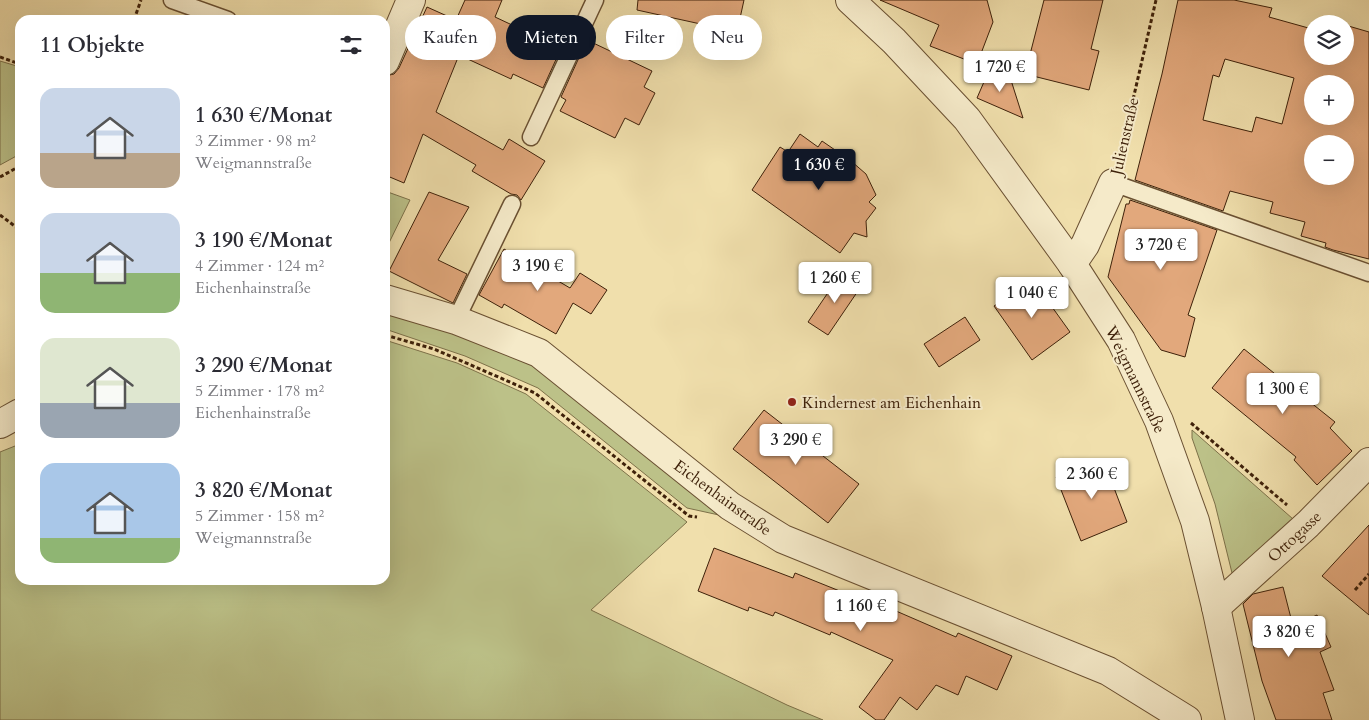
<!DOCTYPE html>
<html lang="de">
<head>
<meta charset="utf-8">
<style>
	:root { --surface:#fff; --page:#f2f2f3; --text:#2b2b33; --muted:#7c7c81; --accent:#111827 }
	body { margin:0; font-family:Cardo,serif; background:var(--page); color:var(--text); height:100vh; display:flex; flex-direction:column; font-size:19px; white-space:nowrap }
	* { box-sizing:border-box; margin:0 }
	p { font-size:16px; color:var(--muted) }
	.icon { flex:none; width:28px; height:28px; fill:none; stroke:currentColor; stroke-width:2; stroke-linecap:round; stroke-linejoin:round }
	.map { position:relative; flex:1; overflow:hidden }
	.details { position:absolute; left:15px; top:15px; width:375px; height:570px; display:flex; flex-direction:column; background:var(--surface); border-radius:15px; box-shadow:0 5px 20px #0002 }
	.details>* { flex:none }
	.hud { position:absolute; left:405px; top:15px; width:475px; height:45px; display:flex; gap:10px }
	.buttons { position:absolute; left:1304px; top:15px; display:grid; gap:10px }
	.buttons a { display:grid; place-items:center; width:50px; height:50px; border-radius:50%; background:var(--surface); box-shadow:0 5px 20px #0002; font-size:25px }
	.price { position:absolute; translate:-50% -42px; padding:0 11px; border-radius:5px; background:#fff; color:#222; font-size:16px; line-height:32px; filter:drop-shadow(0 1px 2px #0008) }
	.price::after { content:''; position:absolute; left:50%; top:30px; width:15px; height:11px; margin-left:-8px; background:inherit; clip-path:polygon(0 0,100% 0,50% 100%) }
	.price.active { background:var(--accent); color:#fff }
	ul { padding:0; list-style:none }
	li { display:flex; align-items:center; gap:15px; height:125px; padding:0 25px }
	li span { display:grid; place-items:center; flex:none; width:140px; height:100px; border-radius:15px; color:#555 }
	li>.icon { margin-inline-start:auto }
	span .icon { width:60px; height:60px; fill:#fffc; stroke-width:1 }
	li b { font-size:21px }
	h2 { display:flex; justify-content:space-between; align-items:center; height:60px; padding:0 25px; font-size:21px }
	.tag { padding:0 18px; border-radius:22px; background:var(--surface); box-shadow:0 5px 20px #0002; font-size:18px; line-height:45px }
	.tag.active { background:var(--accent); color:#fff }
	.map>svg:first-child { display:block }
	.green { fill:#bcc188; stroke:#7d7149 }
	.building { fill:#e2a87c; stroke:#3e210a; fill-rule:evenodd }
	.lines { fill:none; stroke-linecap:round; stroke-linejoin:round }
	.service-casing { stroke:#6a5032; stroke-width:19 }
	.minor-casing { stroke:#6a5032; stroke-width:30 }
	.tertiary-casing { stroke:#6a5032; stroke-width:30 }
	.path { stroke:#3e210a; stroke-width:3; stroke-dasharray:4 2.5; stroke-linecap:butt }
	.service { stroke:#f5eac9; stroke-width:16 }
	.minor { stroke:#f5eac9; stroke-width:28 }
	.tertiary { stroke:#f5eac9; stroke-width:28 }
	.poi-dot { fill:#8f2418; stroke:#f5eac9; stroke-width:2 }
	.labels { text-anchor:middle; stroke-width:4; stroke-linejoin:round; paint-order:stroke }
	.street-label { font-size:16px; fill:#3e210a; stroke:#f5eac9 }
	.poi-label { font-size:16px; fill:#3e210a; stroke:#f5eac9; text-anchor:start }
</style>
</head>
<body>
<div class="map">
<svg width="1369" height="720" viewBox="0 0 1369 720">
	<rect width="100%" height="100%" fill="#f0dfac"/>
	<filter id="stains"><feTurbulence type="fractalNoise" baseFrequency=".004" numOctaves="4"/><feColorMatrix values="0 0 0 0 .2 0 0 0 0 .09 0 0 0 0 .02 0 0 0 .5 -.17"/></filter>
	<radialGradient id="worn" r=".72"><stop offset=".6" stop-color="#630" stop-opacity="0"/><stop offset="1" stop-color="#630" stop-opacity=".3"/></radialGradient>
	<path class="green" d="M0,61L20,67V154L0,165Z
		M385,191L410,200L385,251Z
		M385,312C437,325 492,343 539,369L719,515L687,508L538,388L465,356L385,329Z
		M385,340L457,363L526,394L687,522L591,610L787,705L823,720H0V452L20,444V580H385Z
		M1192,430L1293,519L1233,577L1215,504L1192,438Z"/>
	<path class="building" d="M465,0H502L495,17L542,39L550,22L569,31L543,88L513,74L511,79L459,55L436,112L503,150L509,139L545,161L521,200L517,195L511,194L472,171L476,165L423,134L404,183L385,175V76L394,74L399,68L427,7L456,20Z
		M638,0H744L737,32L637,10Z
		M880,0H987L993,22L977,64L930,46L939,25Z
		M1044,0H1103L1091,49L1099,51L1089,90L1025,74Z
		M1178,0H1234L1272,8L1269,17L1312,29V56H1345V25L1369,32V259L1333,250L1325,247L1326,243L1301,236L1305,222L1270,213L1273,202L1230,191L1223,211L1135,180L1162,74ZM1225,59L1294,78L1282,124L1256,117L1252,132L1203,120L1213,75L1219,77ZM1312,84H1345V116H1312ZM1312,144H1345V176H1312Z
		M587,40L652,71L644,87L655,93L639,125L625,118L615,138L560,111L566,100L561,97Z
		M990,68L1010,77L1023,118L977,98Z
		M800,134L818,147L822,141L851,161L866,174L876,195L869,202L876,208L866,221L867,237L854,233L840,253L752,190L780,147L788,152Z
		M429,192L469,207L438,260L467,274L453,303L389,271Z
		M1130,200L1217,230L1188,315L1195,318L1185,357L1161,350L1108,277L1126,204H1129Z
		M504,249L570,288L580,273L607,290L591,314L573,303L556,334L504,304L502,308L479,295Z
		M842,272L862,285L828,335L808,322Z
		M1032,279L1070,332L1032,360L994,306Z
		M965,317L980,340L939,367L924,344Z
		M1244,349L1335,422L1330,428L1352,451L1317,485L1294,460L1296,457L1212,388Z
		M764,410L859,484L828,523L733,449Z
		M1103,459L1127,522L1081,541L1056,477Z
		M1369,525V615L1322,576Z
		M714,548L793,578L795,573L872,604L873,601L956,637L958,633L1012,656L997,690L966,676L958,695L936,685L917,710L900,697L884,720H876L859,707L893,660L831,632L830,635L775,612L773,616L749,607L748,611L698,591Z
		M1283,587L1293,626L1317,615L1331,647L1320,652L1334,690L1323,693L1332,720H1276L1262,681L1243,604L1253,594Z"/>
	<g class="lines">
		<g class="service-casing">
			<path id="service" d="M172,0L228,20
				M531,137L595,0
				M1113,183L1369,273
				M456,320L512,204"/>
		</g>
		<g class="minor-casing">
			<path id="minor" d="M385,61L411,0
				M1072,264L1085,245L1113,183
				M385,299L456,320L539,353L730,506L783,539L1108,671L1187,720
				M0,424L20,413
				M1216,607L1308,524L1369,462"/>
		</g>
		<g class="tertiary-casing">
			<path id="tertiary" d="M850,0L894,41L967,119L1072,264L1121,340L1159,421L1195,521L1216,607L1240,720"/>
		</g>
		<path class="path" d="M134,20L141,0
			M0,57L20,64
			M1120,156L1156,0
			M0,177L20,166
			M0,215L20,230
			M385,335L434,349L535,393L689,516L697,517
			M1191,423L1287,505
			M1355,590L1369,574"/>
		<use href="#service" class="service"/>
		<use href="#minor" class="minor"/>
		<use href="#tertiary" class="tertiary"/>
	</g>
	<circle class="poi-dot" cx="792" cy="402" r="5"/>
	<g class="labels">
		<g class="street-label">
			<text transform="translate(1124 136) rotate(-77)" y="6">Julienstraße</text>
			<text transform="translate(1136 379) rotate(64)" y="6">Weigmannstraße</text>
			<text transform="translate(723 497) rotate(36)" y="6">Eichenhainstraße</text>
			<text transform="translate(1294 536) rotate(-43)" y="6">Ottogasse</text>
		</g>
		<g class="poi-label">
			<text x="802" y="408">Kindernest am Eichenhain</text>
		</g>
	</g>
	<rect width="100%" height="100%" filter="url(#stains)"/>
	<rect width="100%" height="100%" fill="url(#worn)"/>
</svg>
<div class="buttons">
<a><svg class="icon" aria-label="layers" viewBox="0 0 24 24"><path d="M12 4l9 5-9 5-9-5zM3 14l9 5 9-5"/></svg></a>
<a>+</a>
<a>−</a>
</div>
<b class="price" style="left:1000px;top:93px">1 720 €</b>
<b class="price active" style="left:819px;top:191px">1 630 €</b>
<b class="price" style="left:1161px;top:271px">3 720 €</b>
<b class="price" style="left:538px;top:292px">3 190 €</b>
<b class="price" style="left:835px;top:304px">1 260 €</b>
<b class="price" style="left:1032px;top:319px">1 040 €</b>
<b class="price" style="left:1283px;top:415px">1 300 €</b>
<b class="price" style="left:796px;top:466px">3 290 €</b>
<b class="price" style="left:1092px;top:500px">2 360 €</b>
<b class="price" style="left:861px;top:632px">1 160 €</b>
<b class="price" style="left:1289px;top:658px">3 820 €</b>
<div class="hud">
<a class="tag">Kaufen</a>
<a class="tag active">Mieten</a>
<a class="tag">Filter</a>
<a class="tag">Neu</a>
</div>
<section class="details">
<h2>11 Objekte<svg class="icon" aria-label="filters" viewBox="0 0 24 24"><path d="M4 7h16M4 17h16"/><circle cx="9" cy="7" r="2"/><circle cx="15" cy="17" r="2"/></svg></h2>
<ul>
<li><span style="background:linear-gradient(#c9d6e8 65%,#b9a48a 0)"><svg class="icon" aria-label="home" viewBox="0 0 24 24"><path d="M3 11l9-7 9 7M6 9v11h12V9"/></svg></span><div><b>1 630 €/Monat</b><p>3 Zimmer · 98 m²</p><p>Weigmannstraße</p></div></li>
<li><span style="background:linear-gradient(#c9d6e8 60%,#8fb573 0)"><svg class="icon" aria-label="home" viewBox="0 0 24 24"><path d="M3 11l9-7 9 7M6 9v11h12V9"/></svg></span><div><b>3 190 €/Monat</b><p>4 Zimmer · 124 m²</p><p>Eichenhainstraße</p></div></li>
<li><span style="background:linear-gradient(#dfe7d0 65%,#9aa5b1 0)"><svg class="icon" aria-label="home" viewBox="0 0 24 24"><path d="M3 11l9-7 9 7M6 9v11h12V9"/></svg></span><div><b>3 290 €/Monat</b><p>5 Zimmer · 178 m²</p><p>Eichenhainstraße</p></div></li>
<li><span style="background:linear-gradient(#a9c7e8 75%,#8fb573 0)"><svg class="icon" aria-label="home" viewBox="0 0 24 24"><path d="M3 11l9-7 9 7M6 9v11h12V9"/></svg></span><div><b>3 820 €/Monat</b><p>5 Zimmer · 158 m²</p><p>Weigmannstraße</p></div></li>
</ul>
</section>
</div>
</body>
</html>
